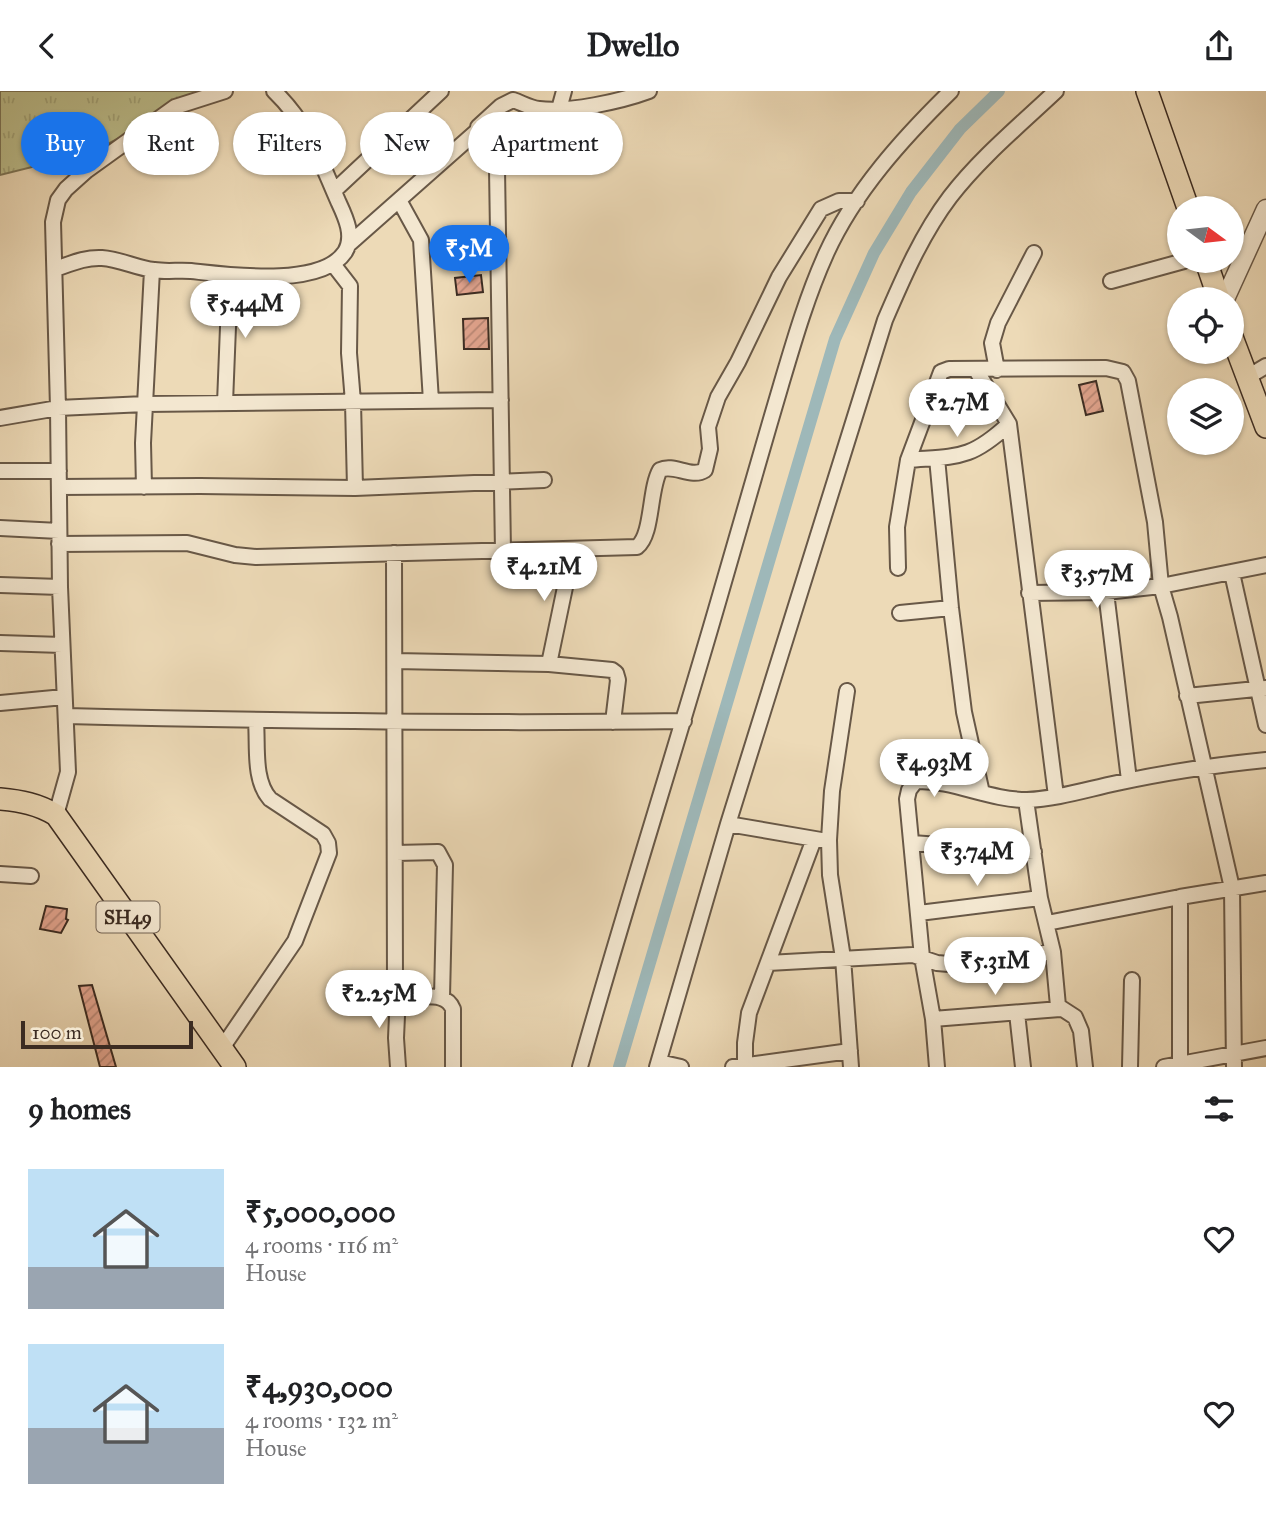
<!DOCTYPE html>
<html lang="en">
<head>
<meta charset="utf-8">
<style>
	:root { --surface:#fff; --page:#f2f2f2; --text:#202124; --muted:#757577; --accent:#1a73e8 }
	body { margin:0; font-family:"IM FELL Great Primer",serif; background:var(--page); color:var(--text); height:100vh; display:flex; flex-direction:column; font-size:26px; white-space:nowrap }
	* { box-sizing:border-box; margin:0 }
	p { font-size:23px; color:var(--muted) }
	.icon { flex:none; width:38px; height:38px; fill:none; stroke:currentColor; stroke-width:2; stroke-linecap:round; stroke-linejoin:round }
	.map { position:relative; height:976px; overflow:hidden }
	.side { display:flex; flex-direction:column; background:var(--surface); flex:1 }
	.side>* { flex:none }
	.hud { position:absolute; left:21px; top:21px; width:700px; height:63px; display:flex; gap:14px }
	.needle { width:46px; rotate:105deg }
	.controls { position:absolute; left:1167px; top:105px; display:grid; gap:14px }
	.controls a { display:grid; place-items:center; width:77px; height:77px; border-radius:50%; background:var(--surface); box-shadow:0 2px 5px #0004; font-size:35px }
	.scale { position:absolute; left:21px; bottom:18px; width:172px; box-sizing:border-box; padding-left:7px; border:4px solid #3c2c22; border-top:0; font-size:19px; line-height:24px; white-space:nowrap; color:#3c2c22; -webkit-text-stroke:5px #f3e7d0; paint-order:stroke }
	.price { position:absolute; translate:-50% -60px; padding:0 16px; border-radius:24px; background:#fff; color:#222; font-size:23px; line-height:46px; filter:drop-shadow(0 2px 4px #0008) }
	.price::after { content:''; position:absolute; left:50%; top:42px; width:21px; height:16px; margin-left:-10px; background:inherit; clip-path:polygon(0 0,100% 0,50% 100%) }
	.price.current { background:var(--accent); color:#fff }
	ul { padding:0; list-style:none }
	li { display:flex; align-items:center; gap:21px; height:175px; padding:0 28px }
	li span { display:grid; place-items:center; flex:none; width:196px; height:140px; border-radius:0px; color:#555 }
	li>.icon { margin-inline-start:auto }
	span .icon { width:84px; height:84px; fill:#fffc; stroke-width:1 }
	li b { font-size:30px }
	h2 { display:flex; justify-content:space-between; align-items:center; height:84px; padding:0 28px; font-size:30px }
	.pill { padding:0 24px; border-radius:32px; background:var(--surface); box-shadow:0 2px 5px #0004; font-size:24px; line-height:63px }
	.pill.current { background:var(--accent); color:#fff }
	header { display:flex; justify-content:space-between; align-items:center; height:91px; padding:0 28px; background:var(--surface); font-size:32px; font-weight:700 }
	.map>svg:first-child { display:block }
	.grass { fill:url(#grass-tufts); stroke:#7c7557; stroke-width:2 }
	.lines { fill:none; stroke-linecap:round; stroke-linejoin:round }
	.canal { stroke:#9eb8b9; stroke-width:12 }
	.building { fill:url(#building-hatch); stroke:#3c2c22; stroke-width:2 }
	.minor-casing { stroke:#685847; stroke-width:18 }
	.tertiary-casing { stroke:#685847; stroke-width:21 }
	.primary-casing { stroke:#3c2c22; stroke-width:24 }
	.minor { stroke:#f3e7d0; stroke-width:14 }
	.tertiary { stroke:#f3e7d0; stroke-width:18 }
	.primary { stroke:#eddab7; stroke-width:21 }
	.labels { text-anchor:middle; stroke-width:6; stroke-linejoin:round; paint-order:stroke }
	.shield { fill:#f3e7d0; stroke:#736456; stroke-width:2 }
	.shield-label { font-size:19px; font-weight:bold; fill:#3c2c22 }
</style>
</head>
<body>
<header><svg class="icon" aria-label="back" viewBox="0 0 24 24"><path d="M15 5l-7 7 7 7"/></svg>Dwello<svg class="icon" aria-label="share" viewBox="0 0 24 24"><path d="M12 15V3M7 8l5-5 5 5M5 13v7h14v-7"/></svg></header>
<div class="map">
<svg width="1266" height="976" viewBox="0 0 1266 976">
	<defs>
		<pattern id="grass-tufts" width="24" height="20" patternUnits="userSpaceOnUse" patternTransform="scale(1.75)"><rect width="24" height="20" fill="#bcbe8c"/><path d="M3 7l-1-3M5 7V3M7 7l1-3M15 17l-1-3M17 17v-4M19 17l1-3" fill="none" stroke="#a2a378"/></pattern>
		<pattern id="building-hatch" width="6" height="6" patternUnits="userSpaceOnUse" patternTransform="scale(1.75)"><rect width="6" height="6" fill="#e2a48e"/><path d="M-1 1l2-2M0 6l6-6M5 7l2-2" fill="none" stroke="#b88674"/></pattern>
	</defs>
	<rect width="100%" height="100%" fill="#eddab7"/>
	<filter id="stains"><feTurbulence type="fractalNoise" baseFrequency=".00286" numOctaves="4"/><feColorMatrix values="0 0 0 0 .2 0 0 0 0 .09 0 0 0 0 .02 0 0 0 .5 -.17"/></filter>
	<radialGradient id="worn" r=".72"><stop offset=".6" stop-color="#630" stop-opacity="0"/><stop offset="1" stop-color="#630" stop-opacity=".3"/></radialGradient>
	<path class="grass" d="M0,0H211L92,61L0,84Z"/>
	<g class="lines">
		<path class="canal" d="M619,976L835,248L874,162L911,101L960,38L999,0"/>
	</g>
	<path class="building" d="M487,143L489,162L461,164L459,145Z
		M481,184L483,201L457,204L455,187Z
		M488,227L489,258H464L463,228Z
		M1096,290L1103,320L1086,324L1079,294Z
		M46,815L67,818L66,828L68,829L61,842L40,838Z
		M92,894L116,976H100L79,895Z"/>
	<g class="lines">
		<g class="minor-casing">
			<path id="minor" d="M559,18L564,0
				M334,100L441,0
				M399,109L421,149L431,310
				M348,154L477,40
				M333,173L350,195L349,262L353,311L355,397
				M55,178C70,173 85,166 102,167C120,168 136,177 154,179C166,181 179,179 191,180C229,184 321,197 345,161C355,145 345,125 338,110C319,67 309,34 274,0
				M1111,190L1184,170
				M976,279L1009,333L1056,705
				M997,279L992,252L998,232L1034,162
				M1246,287L1266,275
				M225,312L230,185
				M0,327L58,317L53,131L58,109L66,98L86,80L175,16L225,0
				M937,367L951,517L964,621L982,702
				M908,369C958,365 970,369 1009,333
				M0,380H59
				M59,396L200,395L355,397L544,389
				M144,396L143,352L152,179
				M0,437L59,440
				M59,453L187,452L235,464L256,466L637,456C653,444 649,398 660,379C674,372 691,388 705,379L710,358L708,336L718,306L738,271L779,186L821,118L839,110H857
				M503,461L497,78L493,60L479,44L478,36L501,15L513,9C522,12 530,17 539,18C568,22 622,10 649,0
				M394,462L395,896L401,904C419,909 445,898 453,918V976
				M898,477L897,436L908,369L941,281L949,278L1106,277L1123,281L1128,290L1155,431L1161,495L1170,526L1232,797L1234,976
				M1232,482L1266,634
				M0,494L60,496
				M1106,501L1129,689
				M1029,502L1106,501L1161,495L1266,474
				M900,522L951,517
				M0,552L62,554
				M395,570L549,573L612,579L616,582L618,589L613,631
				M549,573L573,458
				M847,600L832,700L829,749L830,784L843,867L851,976
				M1187,605L1266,597
				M0,612L64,606
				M67,625C272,630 478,633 684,630
				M56,724L68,681L60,496L58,317L145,313L501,309
				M728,733L821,749
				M912,752L1034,761
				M396,762L438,761L445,774L442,906
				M0,783L31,785
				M919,822L1040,807
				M1047,832L1180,806L1266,792
				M1053,861L1058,915L1075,926L1081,940L1085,976
				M768,872L913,864L937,872L949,873L1053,861L1040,807L1026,709
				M398,902L396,947L398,976
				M1017,922L1023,976
				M933,928L1060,918
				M222,957L295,850L329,762L328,752L323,743L270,708C253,689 258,655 256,631
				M659,971L681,976
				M745,974V952L749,922L814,748
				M580,976C624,819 674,664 719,508C740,436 760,365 781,294C794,250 807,205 826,163C854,101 903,47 951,0
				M657,976L728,733L885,229C903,187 922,143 950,106C980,67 1020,34 1056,0
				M733,976L850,960
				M937,976L933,928L922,866L907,708L909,699L916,690C954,689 989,709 1027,709C1057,708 1088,698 1117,692C1167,681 1216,674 1266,669
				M1130,976L1132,889
				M1164,976L1266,957
				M1180,976V806"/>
		</g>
		<g class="tertiary-casing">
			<path id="tertiary" d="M1225,208L1266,118"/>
		</g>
		<g class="primary-casing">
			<path id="primary" d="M1147,0L1188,117
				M1206,170L1219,208
				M1232,246L1266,336
				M0,708C21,710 38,713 56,724L235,976"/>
		</g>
		<use href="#minor" class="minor"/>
		<use href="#tertiary" class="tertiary"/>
		<use href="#primary" class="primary"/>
	</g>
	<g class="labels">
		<rect class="shield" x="96.5" y="810.5" width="63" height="31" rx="5"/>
		<g class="shield-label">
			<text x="128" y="833">SH49</text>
		</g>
	</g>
	<rect width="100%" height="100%" filter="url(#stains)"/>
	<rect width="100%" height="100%" fill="url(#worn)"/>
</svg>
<div class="controls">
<a><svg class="needle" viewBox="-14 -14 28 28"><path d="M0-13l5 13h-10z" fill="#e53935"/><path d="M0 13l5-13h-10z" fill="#757577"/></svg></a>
<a><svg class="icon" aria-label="locate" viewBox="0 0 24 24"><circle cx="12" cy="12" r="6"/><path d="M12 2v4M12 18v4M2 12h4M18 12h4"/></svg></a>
<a><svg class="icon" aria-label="layers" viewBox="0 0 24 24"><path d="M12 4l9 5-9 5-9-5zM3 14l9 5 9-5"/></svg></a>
</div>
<div class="scale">100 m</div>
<b class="price current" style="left:469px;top:194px">₹5M</b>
<b class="price" style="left:245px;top:249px">₹5.44M</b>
<b class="price" style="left:957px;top:348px">₹2.7M</b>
<b class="price" style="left:544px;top:512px">₹4.21M</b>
<b class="price" style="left:1097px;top:519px">₹3.57M</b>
<b class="price" style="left:934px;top:708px">₹4.93M</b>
<b class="price" style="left:977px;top:797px">₹3.74M</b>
<b class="price" style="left:995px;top:906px">₹5.31M</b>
<b class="price" style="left:379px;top:939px">₹2.25M</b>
<div class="hud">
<a class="pill current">Buy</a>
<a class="pill">Rent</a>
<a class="pill">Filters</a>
<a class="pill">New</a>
<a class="pill">Apartment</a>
</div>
</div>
<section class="side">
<h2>9 homes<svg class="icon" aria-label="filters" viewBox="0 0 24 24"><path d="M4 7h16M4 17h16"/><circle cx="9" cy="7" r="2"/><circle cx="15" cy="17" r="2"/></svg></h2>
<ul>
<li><span style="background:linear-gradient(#bfe0f5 70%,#9aa5b1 0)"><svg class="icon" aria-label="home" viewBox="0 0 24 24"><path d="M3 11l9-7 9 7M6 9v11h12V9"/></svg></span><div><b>₹5,000,000</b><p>4 rooms · 116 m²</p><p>House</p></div><svg class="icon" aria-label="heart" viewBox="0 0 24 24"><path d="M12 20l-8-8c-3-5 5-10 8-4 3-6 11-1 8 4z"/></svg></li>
<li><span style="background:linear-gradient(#bfe0f5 60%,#9aa5b1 0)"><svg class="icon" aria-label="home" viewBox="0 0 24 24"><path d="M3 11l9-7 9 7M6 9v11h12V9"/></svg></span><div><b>₹4,930,000</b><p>4 rooms · 132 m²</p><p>House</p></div><svg class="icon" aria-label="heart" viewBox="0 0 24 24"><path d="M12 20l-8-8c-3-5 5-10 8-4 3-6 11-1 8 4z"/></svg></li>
</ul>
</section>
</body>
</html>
